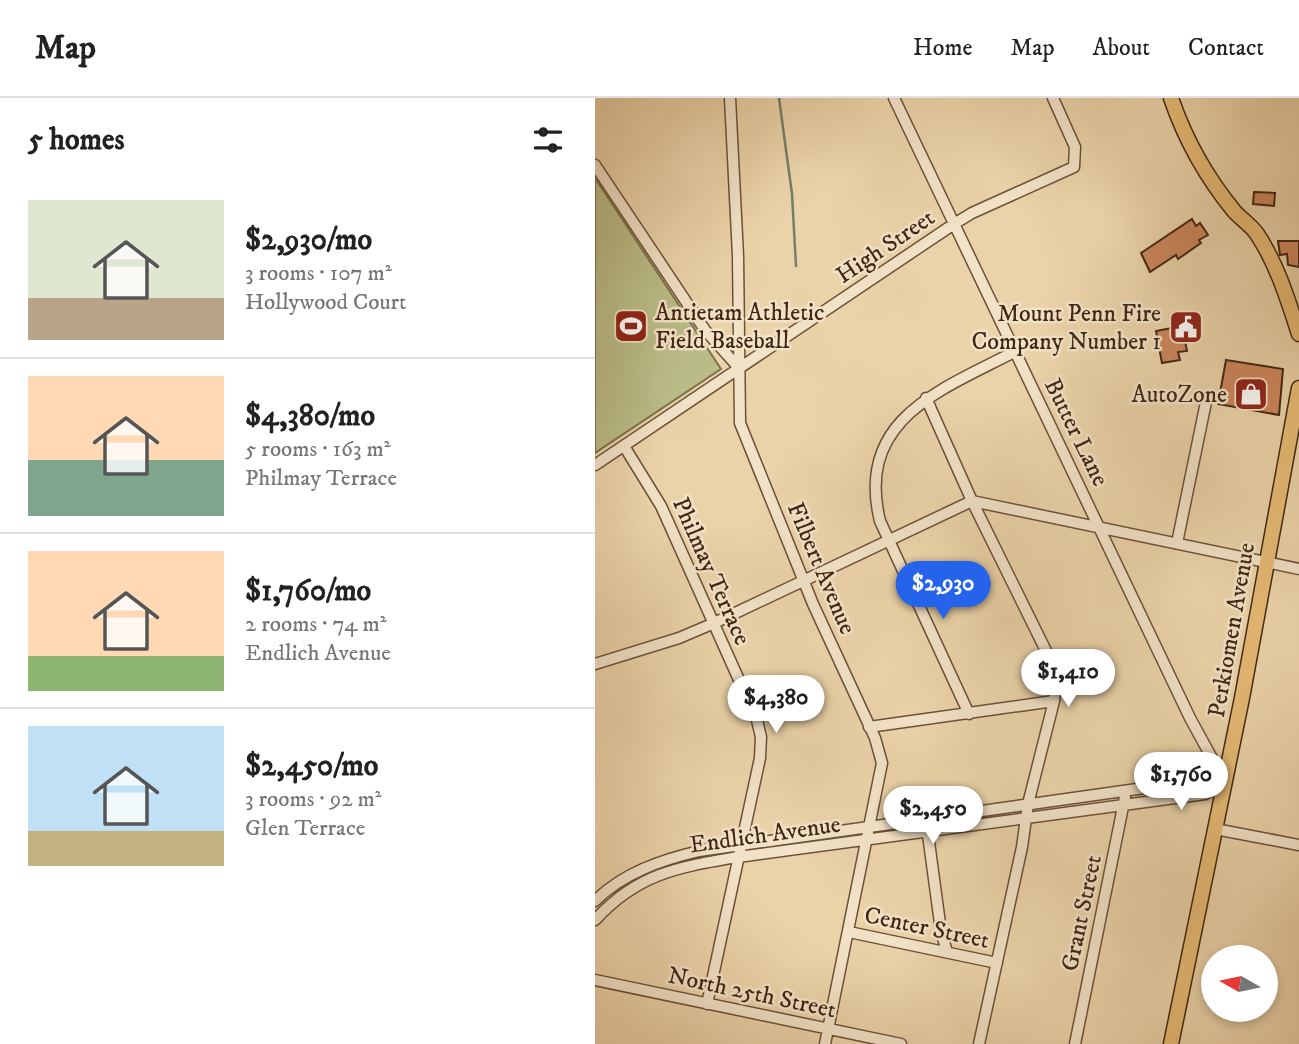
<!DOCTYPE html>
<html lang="en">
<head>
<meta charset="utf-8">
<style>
	:root { --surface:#fff; --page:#f2f2f2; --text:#222; --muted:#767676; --line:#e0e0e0; --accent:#2563eb }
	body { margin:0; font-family:"IM FELL DW Pica",serif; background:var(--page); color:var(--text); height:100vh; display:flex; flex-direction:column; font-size:26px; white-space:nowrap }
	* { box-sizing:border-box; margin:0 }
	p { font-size:23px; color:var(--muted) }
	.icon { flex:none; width:38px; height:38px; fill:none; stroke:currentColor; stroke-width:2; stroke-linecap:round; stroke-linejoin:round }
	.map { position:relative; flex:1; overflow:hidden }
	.panel { display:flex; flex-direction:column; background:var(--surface); width:595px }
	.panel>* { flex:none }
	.needle { width:46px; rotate:279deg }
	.fabs { position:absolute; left:606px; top:847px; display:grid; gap:14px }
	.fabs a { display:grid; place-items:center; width:77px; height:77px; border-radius:50%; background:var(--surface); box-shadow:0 4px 10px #0003; font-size:35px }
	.price { position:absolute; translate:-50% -60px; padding:0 16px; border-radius:24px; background:#fff; color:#222; font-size:23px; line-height:46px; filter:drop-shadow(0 2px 4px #0008) }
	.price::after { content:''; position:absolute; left:50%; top:42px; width:21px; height:16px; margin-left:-10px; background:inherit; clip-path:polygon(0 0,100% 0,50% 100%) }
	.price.on { background:var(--accent); color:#fff }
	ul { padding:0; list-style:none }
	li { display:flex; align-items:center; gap:21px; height:175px; padding:0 28px }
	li+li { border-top:2px solid var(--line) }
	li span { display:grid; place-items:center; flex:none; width:196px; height:140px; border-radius:0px; color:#555 }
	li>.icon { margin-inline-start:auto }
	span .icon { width:84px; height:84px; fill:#fffc; stroke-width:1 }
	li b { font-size:30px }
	h2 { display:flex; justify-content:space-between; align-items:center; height:84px; padding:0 28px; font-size:30px }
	header { display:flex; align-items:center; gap:42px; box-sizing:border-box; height:98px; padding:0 35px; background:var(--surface); border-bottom:2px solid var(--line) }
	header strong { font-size:33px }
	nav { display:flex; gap:38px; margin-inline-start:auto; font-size:24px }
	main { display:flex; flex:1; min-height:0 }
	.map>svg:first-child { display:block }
	.green { fill:#b9bc87; stroke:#7c714d; stroke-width:2 }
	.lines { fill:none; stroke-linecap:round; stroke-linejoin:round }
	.stream { stroke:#757e6c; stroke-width:2.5 }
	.building { fill:#cc855b; stroke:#402613; stroke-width:2 }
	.minor-casing { stroke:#6b5138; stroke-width:13 }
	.major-casing { stroke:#402613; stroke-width:17 }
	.minor { stroke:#f2e2c7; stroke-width:10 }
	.major { stroke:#e6ba74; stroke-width:14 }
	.labels { text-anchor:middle; stroke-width:5; stroke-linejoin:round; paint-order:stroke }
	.street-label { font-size:24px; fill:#402613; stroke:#f2e2c7 }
	.poi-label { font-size:24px; fill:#402613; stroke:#f2e2c7; text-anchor:end }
</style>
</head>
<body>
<header>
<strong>Map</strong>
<nav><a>Home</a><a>Map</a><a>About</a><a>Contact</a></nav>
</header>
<main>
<section class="panel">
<h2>5 homes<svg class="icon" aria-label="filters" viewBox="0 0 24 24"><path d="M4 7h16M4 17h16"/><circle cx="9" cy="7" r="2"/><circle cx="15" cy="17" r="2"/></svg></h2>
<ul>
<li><span style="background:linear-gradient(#dfe7d0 70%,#b9a48a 0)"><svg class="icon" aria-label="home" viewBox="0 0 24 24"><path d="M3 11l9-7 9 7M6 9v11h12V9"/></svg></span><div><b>$2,930/mo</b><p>3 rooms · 107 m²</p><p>Hollywood Court</p></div></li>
<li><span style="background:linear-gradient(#ffd9b3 60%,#7fa58c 0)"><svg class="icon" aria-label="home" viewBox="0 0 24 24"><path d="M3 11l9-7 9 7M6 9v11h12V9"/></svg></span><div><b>$4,380/mo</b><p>5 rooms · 163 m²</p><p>Philmay Terrace</p></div></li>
<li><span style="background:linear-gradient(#ffd9b3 75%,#8fb573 0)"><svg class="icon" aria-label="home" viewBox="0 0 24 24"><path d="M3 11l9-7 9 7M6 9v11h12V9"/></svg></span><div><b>$1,760/mo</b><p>2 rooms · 74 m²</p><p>Endlich Avenue</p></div></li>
<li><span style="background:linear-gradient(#bfe0f5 75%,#c2b280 0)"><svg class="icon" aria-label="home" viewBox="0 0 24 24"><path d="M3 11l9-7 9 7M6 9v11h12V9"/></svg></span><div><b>$2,450/mo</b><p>3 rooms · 92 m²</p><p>Glen Terrace</p></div></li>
</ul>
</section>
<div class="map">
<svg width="704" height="946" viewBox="0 0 704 946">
	<rect width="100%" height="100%" fill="#ebd3a9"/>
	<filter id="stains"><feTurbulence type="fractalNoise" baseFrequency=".00286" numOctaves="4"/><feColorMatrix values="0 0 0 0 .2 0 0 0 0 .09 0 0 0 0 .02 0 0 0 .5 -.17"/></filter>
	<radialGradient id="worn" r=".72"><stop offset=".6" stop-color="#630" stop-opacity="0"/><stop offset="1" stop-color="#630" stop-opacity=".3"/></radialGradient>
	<path class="green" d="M0,80L126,271L0,355Z"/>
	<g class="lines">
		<path class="stream" d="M184,0L197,96L201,168"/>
	</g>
	<path class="building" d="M659,94L680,95L679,108L658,106Z
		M597,121L601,128L605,125L613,137L604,142L606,145L583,161L581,157L555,174L546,155Z
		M683,143H704V169L693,167L692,156L685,157Z
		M587,228L592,253L583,254L585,262L567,265L561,233Z
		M631,262L688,271L684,317L623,306Z"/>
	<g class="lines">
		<g class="minor-casing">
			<path id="minor" d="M135,0L143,158L145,325L218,506L280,640L287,665L230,946
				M299,0L595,620L630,684
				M0,67L110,232L144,270
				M331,300L377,403L457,565L461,580L459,603L433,706L427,749L384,946
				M29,348L66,408L162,622L166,639L165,660L112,906
				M0,367L359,126L377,115L479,69L480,49L458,0
				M582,445L611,304
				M0,566L84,540L117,526L377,403L704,471
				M374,616L285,423C260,321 346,292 419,254
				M274,629L459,603
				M332,729L346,833L352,854
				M620,731L704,747
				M0,803C28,775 66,762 104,753L613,681L631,685
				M0,822C43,775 84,769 143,759L610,696L631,685
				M254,834L402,865
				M0,882L306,946
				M480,946L530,699"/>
		</g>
		<g class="major-casing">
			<path id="major" d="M576,0C590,41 612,80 639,113C646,121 656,127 662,136C682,166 693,202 704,236
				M576,946L647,600L704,290"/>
		</g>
		<use href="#minor" class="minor"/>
		<use href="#major" class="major"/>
	</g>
	<defs>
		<g id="stadium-square" transform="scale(1.75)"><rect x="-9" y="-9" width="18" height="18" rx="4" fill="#8f2418" stroke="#f2e2c7"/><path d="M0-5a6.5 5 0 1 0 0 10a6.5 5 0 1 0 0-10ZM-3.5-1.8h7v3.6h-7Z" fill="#fff"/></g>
		<g id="civic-square" transform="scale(1.75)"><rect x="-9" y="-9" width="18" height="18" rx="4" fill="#8f2418" stroke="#f2e2c7"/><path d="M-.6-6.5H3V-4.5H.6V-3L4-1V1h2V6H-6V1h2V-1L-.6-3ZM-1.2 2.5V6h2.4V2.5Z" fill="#fff"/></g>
		<g id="shop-square" transform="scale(1.75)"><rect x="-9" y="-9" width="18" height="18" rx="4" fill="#8f2418" stroke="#f2e2c7"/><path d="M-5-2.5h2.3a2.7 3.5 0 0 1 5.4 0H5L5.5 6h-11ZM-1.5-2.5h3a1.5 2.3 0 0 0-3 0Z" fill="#fff"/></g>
	</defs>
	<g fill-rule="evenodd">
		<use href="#stadium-square" x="36" y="228"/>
		<use href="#civic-square" x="591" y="229"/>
		<use href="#shop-square" x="656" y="296"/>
	</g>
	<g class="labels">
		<g class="street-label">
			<text transform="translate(290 148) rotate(-34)" y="8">High Street</text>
			<text transform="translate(482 334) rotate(64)" y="8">Butter Lane</text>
			<text transform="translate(227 470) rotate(67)" y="8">Filbert Avenue</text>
			<text transform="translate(117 473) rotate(66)" y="8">Philmay Terrace</text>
			<text transform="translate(636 532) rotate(-80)" y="8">Perkiomen Avenue</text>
			<text transform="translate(170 736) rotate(-8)" y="8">Endlich Avenue</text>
			<text transform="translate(486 815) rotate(-78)" y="8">Grant Street</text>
			<text transform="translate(332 829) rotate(12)" y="8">Center Street</text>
			<text transform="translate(157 894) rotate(12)" y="8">North 25th Street</text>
		</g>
		<g class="poi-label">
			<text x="60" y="222" text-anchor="start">Antietam Athletic<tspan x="60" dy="28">Field Baseball</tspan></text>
			<text x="566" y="223">Mount Penn Fire<tspan x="566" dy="28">Company Number 1</tspan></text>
			<text x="632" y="304">AutoZone</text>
		</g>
	</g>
	<rect width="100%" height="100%" filter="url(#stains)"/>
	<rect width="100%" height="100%" fill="url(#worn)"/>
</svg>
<div class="fabs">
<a><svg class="needle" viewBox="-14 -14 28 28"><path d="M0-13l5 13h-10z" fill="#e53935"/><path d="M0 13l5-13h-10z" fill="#767676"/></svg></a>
</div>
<b class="price on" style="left:348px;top:523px">$2,930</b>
<b class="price" style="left:473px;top:611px">$1,410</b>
<b class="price" style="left:181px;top:637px">$4,380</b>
<b class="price" style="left:586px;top:714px">$1,760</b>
<b class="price" style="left:338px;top:748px">$2,450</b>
</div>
</main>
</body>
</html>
